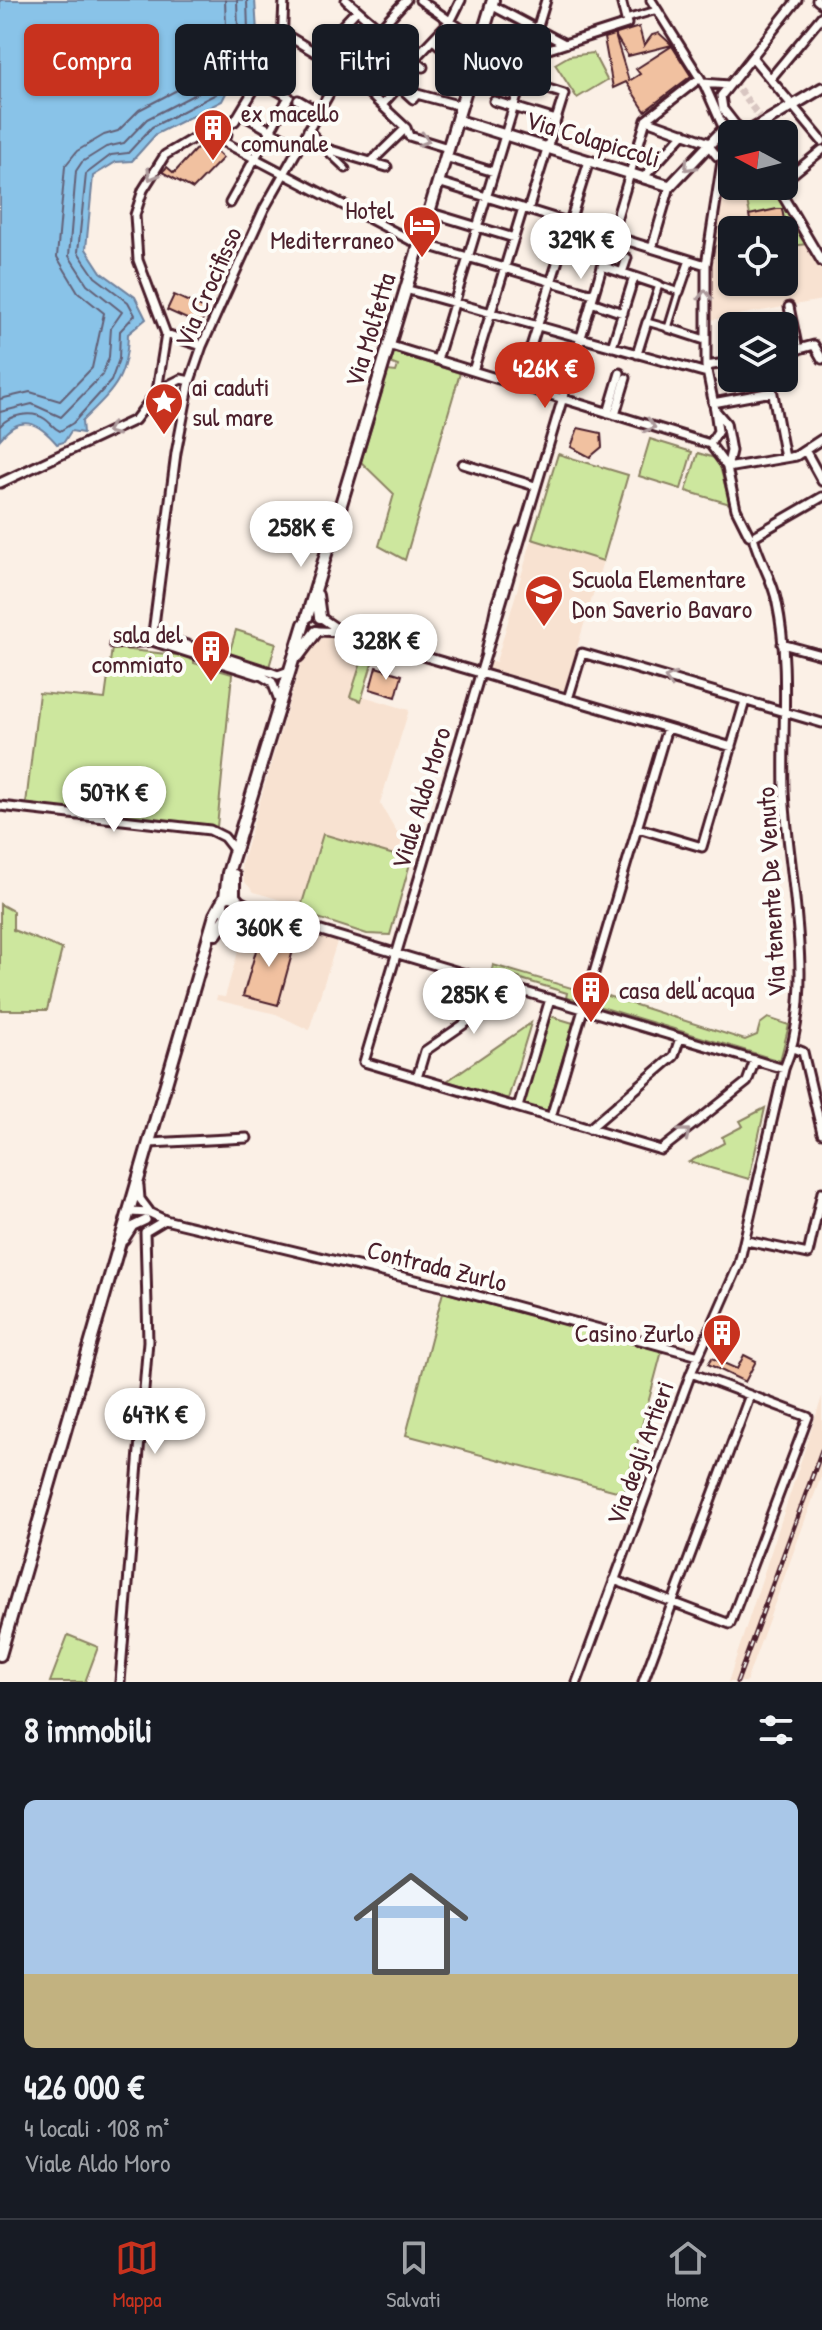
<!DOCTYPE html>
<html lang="it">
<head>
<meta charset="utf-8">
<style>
	:root { --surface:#171b24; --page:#20242c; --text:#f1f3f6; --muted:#9ea1a6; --line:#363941; --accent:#c8321e }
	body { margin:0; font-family:"Patrick Hand",sans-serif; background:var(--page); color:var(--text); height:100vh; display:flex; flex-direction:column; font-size:30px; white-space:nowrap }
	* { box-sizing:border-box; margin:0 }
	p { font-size:26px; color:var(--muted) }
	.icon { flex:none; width:44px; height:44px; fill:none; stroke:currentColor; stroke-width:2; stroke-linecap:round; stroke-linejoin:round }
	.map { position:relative; height:1682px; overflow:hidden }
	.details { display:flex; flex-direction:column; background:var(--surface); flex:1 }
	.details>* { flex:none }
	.guide { position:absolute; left:24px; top:24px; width:774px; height:72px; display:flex; gap:16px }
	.needle { width:52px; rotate:277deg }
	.controls { position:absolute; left:718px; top:120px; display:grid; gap:16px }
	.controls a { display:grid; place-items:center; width:80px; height:80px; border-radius:12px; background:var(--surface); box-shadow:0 2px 6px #0004; font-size:40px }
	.price { position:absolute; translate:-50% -68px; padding:0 18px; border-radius:28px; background:#fff; color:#222; font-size:26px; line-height:52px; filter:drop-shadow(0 2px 4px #0008) }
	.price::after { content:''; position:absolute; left:50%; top:48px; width:24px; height:18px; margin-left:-12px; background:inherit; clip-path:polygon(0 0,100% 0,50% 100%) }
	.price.selected { background:var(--accent); color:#fff }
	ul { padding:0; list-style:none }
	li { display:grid; align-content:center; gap:16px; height:424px; padding:0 24px }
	li span { display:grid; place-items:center; height:248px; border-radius:12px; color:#555 }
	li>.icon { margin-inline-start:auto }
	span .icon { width:144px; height:144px; fill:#fffc; stroke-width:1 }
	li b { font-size:34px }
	h2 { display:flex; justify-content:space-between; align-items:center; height:96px; padding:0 24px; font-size:34px }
	.chip { padding:0 28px; border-radius:12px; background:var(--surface); box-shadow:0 2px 6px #0004; font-size:28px; line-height:72px }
	.chip.selected { background:var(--accent); color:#fff }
	.tab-bar { display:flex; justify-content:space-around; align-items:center; height:112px; border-top:2px solid var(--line); background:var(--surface); font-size:22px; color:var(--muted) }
	.tab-bar a { display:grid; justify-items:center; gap:4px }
	.tab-bar .selected { color:var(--accent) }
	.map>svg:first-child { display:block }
	.built { fill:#f8e2d1 }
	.green { fill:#cde79e; stroke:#8c8364; stroke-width:2 }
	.water { fill:#89c3e8; stroke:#70819c; stroke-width:2 }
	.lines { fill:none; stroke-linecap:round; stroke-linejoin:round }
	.shore { stroke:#636177; stroke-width:2 }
	.building { fill:#f1c1a0; stroke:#4a1f2b; stroke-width:2 }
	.minor-tunnel { stroke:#d8c6c1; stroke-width:7; stroke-dasharray:7 3.5; stroke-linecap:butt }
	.pedestrian-casing { stroke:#4a1f2b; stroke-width:11 }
	.minor-casing { stroke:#4a1f2b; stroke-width:13 }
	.tertiary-casing { stroke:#4a1f2b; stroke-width:15 }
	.secondary-casing { stroke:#4a1f2b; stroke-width:16 }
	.pedestrian { stroke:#fdfcf7; stroke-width:5 }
	.minor { stroke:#fdfcf7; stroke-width:7 }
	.tertiary { stroke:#fdfcf7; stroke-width:9 }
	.secondary { stroke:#fdfcf7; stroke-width:10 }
	.rail-casing { stroke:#4a1f2b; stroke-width:5 }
	.rail { stroke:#fdfcf7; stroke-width:2; stroke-dasharray:6; stroke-linecap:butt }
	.oneway { stroke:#ac999b }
	.labels { text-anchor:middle; stroke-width:8; stroke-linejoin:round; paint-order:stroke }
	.poi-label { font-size:26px; fill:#4a1f2b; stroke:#fdfcf7; text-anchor:start }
	.street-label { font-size:26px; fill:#4a1f2b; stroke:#fdfcf7 }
</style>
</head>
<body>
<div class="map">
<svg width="822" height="1682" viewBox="0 0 822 1682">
	<rect width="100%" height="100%" fill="#fbf0e6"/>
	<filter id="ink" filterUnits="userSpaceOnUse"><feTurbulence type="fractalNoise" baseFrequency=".0125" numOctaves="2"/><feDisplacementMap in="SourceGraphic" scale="16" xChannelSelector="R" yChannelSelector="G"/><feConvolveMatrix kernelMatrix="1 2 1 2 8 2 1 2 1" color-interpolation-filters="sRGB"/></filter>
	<g filter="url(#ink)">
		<path class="built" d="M723,189L745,191L752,230H732V282H784V247L807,244L822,267V300L711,320L712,264Z
			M532,539L603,561L564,691L488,669L490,661L496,662Z
			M328,635L378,649L363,696L409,710L380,803L402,841L397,856L323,834L301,906L254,892L244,881L241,865L303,655L313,641Z
			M248,917L337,942L309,1030L276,1014L216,1000L217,996L225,997Z
			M822,1397V1474L746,1682H728Z"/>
		<path class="green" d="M593,53L607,80L577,98L555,64L569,56Z
			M770,186L775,187L807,244L784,247V230H753L745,191L761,192Z
			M393,352L460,373L405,560L379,546L394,494L361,462L388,371L396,372L398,366L390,363Z
			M650,439L692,452L681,489L639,476Z
			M698,453L718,459L730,504L686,491Z
			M558,454L628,475L603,561L532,539Z
			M236,630L276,643L269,667L229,654Z
			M366,647L376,650L361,701L350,697Z
			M112,648L194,657V663L232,674L217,827L26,804L39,693L105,699Z
			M323,834L411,860L390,935L367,934L290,909L292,904L301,907Z
			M0,904L13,911V930L62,949L47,1010H0Z
			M493,965L582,991L577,1000L566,998L567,993L492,970Z
			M595,992L745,1040L757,1035L760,1024L768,1018L789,1025L780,1061L591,1004Z
			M550,1016L573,1023L547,1112L523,1105Z
			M531,1023L508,1099L447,1081Z
			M765,1108L749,1179L689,1162L724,1143L722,1137L743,1126L740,1121Z
			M443,1292L662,1351L624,1493L406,1435Z
			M68,1635L98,1647L85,1682H50Z"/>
		<path class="water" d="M0,0H255L257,32L222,101L156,134L132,161L116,162L93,176L86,249L101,272L135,297L146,319L128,334C127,380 113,390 82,421L83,433L71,431L64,442L57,444C38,422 21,413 0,439Z"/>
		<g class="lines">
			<path class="shore" d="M0,399L30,392L60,401L92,368L104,313L78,292L57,257L65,166L77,151L104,135L118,131L139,110L200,78L226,26L225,0
				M0,412L32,404L61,417L102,375L109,357L111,328L122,312L87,284L69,256L76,171L82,162L106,147L124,143L147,119L209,87L238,29L237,0
				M0,426C9,415 32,410 45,419C51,423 53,428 60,431L73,423L111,381L119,359L120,331L135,315L128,302L95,277L78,252L86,174L111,155L128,153L152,127L216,94L248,31L247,0"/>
		</g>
		<path class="building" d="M639,27L644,46L652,35L659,33L672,45L628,56L615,35L629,81L640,74L636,69L672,46L691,76L645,111L626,82L613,88L604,38Z
			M204,140L223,158L193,189L162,172L167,167L174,173Z
			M777,209H782L786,230H752L749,215Z
			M174,295L207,310L200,325L167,310Z
			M578,428L601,433L602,447L590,457L571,447Z
			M376,667L402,675L396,697L370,689Z
			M261,933L295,943L278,1005L243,996Z
			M744,1355L756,1361L745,1382L708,1364L712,1358L737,1369Z"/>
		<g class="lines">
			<path class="minor-tunnel" d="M733,81L764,123"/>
			<g class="pedestrian-casing">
				<path id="pedestrian" d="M626,19L657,10
					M325,149L346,169
					M659,285L679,292L668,328L647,322Z"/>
			</g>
			<g class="minor-casing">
				<path id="minor" d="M346,0L423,67
					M420,0L480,42
					M651,0L705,86L724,129
					M817,0L822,4
					M491,5L563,43
					M283,33L343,69L406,128L409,136L448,148
					M482,36L531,52
					M433,40L455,58
					M364,46L417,94L461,106
					M361,51L413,99L417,94
					M317,53L357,10
					M530,55L627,24L621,0
					M752,57L822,141
					M414,59L451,20L461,0
					M473,65L564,94L528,210
					M700,78L646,120L364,1062L661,1150L747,1082L755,1060
					M771,78L822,16
					M703,83L729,85
					M298,100L319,112
					M494,101L556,120
					M382,105L399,86
					M240,113L299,147
					M646,120L710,143
					M213 133a7 7 0 1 1 14 0a7 7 0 1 1-14 0Z
					M224,127L235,121L282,43L284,0
					M737,127L723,109L721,96L797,0
					M308,130L324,148L387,167
					M218,139L410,240L593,294
					M709,146L717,156L732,150
					M723,155L706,265V366L715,410L726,423L731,451L727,468L736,509L749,535
					M445,157L494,172
					M371,162L406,128
					M643,178L684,133
					M784,181L822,150
					M438,182L706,265
					M777,186L822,262
					M230,203L289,97L259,80
					M428,212L514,238
					M652,248L670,186
					M602,266L659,285
					M622,273L627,258
					M405,289L707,373
					M679,292L690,260
					M591,302L623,313
					M789,307L798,350
					M668,328L705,340
					M166,334L202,346
					M388,345L710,444L727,467
					M612,347L634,277
					M784,353L814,345L822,359
					M637,354L647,322
					M437,360L546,0
					M706,366L732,362
					M473,371L523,208
					M770,378L785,458
					M519,385L589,161
					M157,391L181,379L190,381
					M713,403L772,392
					M149,404L151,410L186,398
					M608,413L620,373
					M615,415L626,378
					M710,444L718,431L715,410
					M805,450L822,481
					M463,464L535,486
					M727,468L796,456L822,439
					M0,483L135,420L157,391L166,334L138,260L135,215L143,190L165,155L202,133L213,132
					M756,535L822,497
					M320,617L339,630
					M319,631L341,632L732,747
					M153,634L270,672L278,675L289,671
					M152,641L176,453L190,381L202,346L264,209L343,69L406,0
					M114,644L152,641L262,676L272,682L279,700
					M782,644L822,655
					M486,652L496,605L521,530
					M568,699L582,653L822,723
					M0,806L210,830L224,837L235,851
					M638,828L702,847L745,701
					M236,899L264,914L784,1069
					M233,912L254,913
					M793,1048L803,1052L822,1133
					M417,1078L425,1051L499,1000L504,986
					M518,1107L550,999
					M551,1117L667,728
					M589,1129L674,1056L680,1038
					M150,1143L247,1138
					M139,1186L140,1199L149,1211
					M130,1212L150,1213L165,1220L445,1287L699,1356
					M124,1240L133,1226L146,1220
					M747,1241L808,1254L822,1192
					M614,1580L730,1624L808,1417L691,1373
					M120,1682L148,1341L145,1232L165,1220
					M577,1682L691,1373L739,1264L784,1069C818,989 788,876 784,791C782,729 790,664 777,603C773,580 760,562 754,540
					M643,1682L750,1395"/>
			</g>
			<g class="tertiary-casing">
				<path id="tertiary" d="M457,120L670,186L724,129L737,127L743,134
					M745,134L822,88"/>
			</g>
			<g class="secondary-casing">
				<path id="secondary" d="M317,595L320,617
					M307,617L493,0
					M298,656L316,632
					M234,875V897
					M222 904a8 8 0 1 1 16 0a8 8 0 1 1-16 0Z
					M225,897L228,873L304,624
					M216,934L230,912
					M0,1655L215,915L221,904"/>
			</g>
			<use href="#pedestrian" class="pedestrian"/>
			<use href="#minor" class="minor"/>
			<use href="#tertiary" class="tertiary"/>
			<use href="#secondary" class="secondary"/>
			<g class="rail-casing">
				<path id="rail" d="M737,1682L822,1450"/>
			</g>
			<use href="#rail" class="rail"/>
		</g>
		<defs><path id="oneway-chevron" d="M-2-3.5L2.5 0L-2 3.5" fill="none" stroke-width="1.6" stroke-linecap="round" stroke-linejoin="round" transform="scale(2)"/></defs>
		<g class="oneway">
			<use href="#oneway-chevron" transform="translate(424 140) rotate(17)"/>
			<use href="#oneway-chevron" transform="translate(689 166) rotate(133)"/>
			<use href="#oneway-chevron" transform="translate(152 175) rotate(120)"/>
			<use href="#oneway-chevron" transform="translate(705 295) rotate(-89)"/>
			<use href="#oneway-chevron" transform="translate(650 426) rotate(17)"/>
			<use href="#oneway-chevron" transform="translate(112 430) rotate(157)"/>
			<use href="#oneway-chevron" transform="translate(670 679) rotate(-164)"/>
			<use href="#oneway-chevron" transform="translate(685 1133) rotate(-40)"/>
		</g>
	</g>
	<defs>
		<g id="building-pin" transform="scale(2)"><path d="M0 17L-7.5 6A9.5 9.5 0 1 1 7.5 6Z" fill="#c8321e" stroke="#fdfcf7"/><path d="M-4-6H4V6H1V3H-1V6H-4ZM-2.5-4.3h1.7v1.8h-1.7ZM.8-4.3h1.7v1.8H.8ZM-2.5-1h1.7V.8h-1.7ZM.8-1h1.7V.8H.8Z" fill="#fff"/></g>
		<g id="hotel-pin" transform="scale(2)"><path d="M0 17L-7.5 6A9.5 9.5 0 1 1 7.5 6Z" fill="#c8321e" stroke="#fdfcf7"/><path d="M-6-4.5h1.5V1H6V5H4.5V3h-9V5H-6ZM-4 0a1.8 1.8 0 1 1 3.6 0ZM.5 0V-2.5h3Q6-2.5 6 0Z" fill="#fff"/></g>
		<g id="sight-pin" transform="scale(2)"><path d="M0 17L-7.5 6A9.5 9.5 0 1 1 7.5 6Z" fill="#c8321e" stroke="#fdfcf7"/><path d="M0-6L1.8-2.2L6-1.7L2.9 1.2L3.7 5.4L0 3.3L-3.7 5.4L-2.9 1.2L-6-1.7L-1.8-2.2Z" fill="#fff"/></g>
		<g id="school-pin" transform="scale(2)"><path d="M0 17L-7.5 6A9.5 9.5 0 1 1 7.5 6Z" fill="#c8321e" stroke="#fdfcf7"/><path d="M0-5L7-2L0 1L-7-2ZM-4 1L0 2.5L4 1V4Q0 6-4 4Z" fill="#fff"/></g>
	</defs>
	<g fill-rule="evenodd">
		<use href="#building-pin" x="213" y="128"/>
		<use href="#hotel-pin" x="422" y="225"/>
		<use href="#sight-pin" x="164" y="402"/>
		<use href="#school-pin" x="544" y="594"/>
		<use href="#building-pin" x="211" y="649"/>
		<use href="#building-pin" x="591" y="990"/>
		<use href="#building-pin" x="722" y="1333"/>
	</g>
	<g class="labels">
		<g class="poi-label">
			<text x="241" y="122">ex macello<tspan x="241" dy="30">comunale</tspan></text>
			<text x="394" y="219" text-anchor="end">Hotel<tspan x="394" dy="30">Mediterraneo</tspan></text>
			<text x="192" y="396">ai caduti<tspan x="192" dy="30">sul mare</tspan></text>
			<text x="572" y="588">Scuola Elementare<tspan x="572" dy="30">Don Saverio Bavaro</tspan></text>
			<text x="183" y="643" text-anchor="end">sala del<tspan x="183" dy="30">commiato</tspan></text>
			<text x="619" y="999">casa dell'acqua</text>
			<text x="694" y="1342" text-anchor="end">Casino Zurlo</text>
		</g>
		<g class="street-label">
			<text transform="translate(593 139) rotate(17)" y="9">Via Colapiccoli</text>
			<text transform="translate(208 287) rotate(-66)" y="9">Via Crocifisso</text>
			<text transform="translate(370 330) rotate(-73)" y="9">Via Molfetta</text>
			<text transform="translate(421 798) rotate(-73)" y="9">Viale Aldo Moro</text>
			<text transform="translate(771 892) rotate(-93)" y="9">Via tenente De Venuto</text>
			<text transform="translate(437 1266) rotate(14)" y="9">Contrada Zurlo</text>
			<text transform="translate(640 1453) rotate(-70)" y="9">Via degli Artieri</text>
		</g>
	</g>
</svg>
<div class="controls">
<a><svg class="needle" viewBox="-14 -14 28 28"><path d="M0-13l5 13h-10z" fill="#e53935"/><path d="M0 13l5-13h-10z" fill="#9ea1a6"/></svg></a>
<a><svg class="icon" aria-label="locate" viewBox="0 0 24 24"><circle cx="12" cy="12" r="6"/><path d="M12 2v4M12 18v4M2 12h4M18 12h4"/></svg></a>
<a><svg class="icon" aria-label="layers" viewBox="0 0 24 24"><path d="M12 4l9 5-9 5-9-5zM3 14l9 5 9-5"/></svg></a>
</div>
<b class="price" style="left:581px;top:281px">329K €</b>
<b class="price selected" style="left:545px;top:410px">426K €</b>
<b class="price" style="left:301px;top:569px">258K €</b>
<b class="price" style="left:386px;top:682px">328K €</b>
<b class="price" style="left:114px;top:834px">507K €</b>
<b class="price" style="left:269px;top:969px">360K €</b>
<b class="price" style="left:474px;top:1036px">285K €</b>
<b class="price" style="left:155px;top:1456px">647K €</b>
<div class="guide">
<a class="chip selected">Compra</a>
<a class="chip">Affitta</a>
<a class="chip">Filtri</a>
<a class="chip">Nuovo</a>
</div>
</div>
<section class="details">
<h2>8 immobili<svg class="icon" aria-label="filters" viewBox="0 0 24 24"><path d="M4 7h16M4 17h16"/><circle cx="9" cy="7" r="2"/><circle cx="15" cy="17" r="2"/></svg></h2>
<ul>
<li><span style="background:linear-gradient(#a9c7e8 70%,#c2b280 0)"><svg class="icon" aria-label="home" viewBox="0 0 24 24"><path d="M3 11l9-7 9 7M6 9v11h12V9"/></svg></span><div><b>426 000 €</b><p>4 locali · 108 m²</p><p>Viale Aldo Moro</p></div></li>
</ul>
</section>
<nav class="tab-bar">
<a class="selected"><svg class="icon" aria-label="map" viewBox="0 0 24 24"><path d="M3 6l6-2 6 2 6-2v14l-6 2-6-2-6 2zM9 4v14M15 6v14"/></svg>Mappa</a>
<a><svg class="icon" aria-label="saved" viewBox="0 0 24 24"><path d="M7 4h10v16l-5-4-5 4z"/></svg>Salvati</a>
<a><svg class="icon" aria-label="home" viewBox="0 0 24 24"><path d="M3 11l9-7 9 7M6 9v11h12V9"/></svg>Home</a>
</nav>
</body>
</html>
